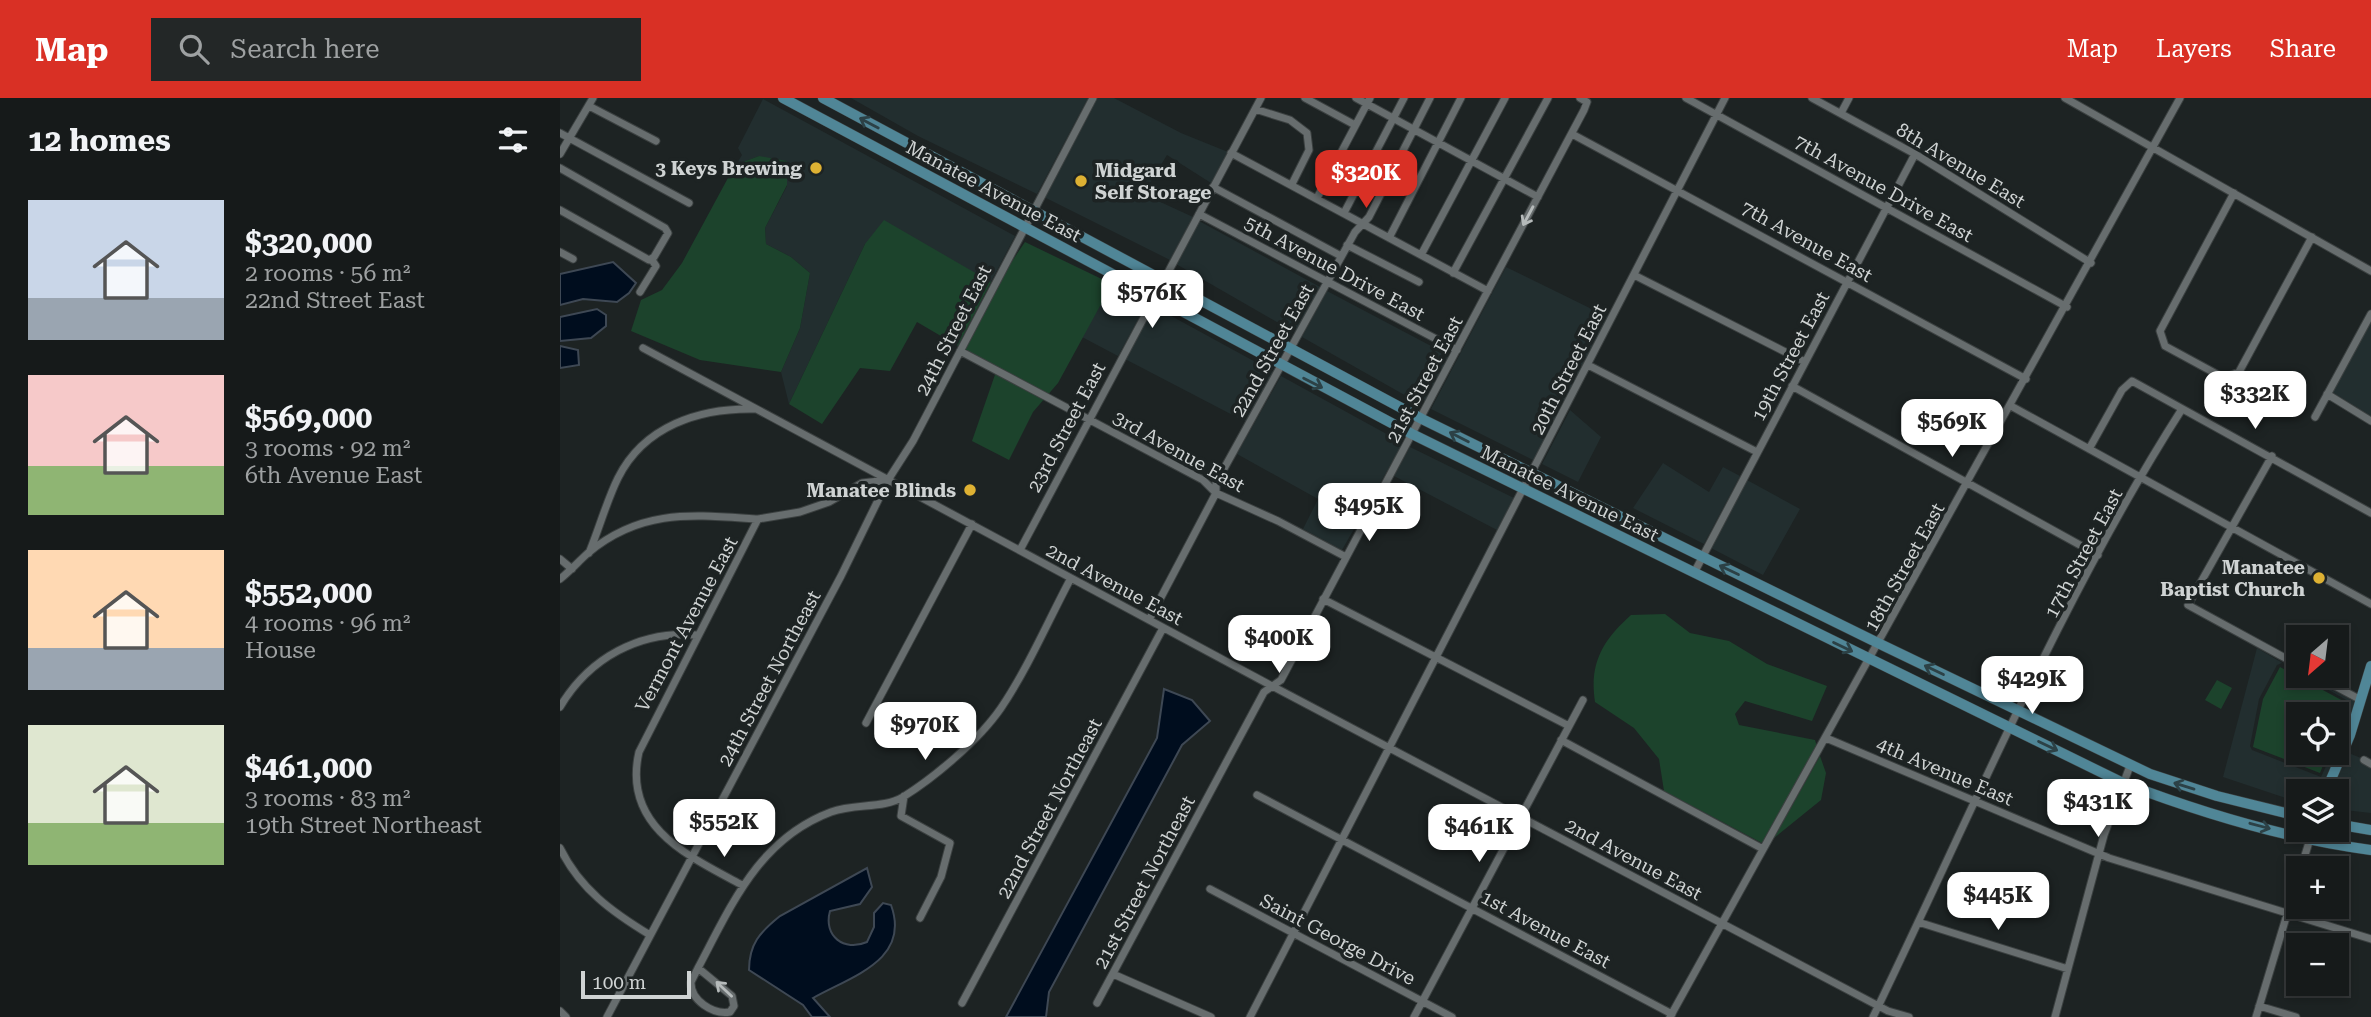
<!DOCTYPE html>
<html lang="en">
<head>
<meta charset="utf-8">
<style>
	:root { --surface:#161a1a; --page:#232727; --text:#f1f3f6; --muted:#9ea1a2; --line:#353839; --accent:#d93025 }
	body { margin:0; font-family:"Roboto Serif",serif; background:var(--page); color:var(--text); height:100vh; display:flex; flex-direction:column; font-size:26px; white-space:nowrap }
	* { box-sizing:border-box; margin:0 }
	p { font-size:23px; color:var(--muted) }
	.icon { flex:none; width:38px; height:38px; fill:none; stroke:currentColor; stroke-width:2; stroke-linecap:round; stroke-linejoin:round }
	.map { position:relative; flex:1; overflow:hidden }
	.sheet { display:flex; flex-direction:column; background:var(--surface); width:560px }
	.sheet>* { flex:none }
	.needle { width:46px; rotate:208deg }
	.tools { position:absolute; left:1726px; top:527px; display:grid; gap:14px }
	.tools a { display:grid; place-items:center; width:63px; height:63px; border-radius:0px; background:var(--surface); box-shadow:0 4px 10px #0003,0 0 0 2px var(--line); font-size:35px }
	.scale { position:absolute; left:21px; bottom:18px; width:110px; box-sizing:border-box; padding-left:7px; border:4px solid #cfd3d3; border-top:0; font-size:19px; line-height:24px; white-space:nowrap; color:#cfd3d3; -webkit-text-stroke:5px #1d2323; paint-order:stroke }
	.price { position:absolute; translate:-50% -60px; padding:0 16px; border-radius:14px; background:#fff; color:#222; font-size:23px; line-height:46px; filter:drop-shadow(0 2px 4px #0008) }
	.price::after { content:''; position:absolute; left:50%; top:42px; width:21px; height:16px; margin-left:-10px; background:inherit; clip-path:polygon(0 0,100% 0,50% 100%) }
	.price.selected { background:var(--accent); color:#fff }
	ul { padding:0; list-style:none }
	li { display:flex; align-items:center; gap:21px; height:175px; padding:0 28px }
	li span { display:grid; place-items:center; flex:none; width:196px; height:140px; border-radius:0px; color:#555 }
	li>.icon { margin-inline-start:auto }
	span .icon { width:84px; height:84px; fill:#fffc; stroke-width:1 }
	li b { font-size:30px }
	h2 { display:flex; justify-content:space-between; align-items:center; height:84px; padding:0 28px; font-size:30px }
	header { display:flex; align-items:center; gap:42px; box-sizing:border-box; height:98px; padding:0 35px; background:var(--accent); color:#fff }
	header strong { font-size:33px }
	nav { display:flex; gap:38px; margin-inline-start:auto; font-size:24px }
	.search { width:490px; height:63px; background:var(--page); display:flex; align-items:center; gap:18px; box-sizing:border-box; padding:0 24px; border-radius:0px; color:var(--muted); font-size:26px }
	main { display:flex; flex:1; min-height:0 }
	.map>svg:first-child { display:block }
	.built { fill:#222e2f }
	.green { fill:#1c432c }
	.water { fill:#000d1e; stroke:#3e4854; stroke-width:2 }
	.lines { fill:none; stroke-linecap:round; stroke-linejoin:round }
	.minor-casing { stroke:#3b4040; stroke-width:9 }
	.major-casing { stroke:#3b4040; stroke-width:11 }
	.minor { stroke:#676d6e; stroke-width:7 }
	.major { stroke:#508697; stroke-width:10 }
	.oneway { stroke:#2c4146 }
	.oneway2 { stroke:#b5baba }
	.poi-dot { fill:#deb133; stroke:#1d2323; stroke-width:2.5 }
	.labels { text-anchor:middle; stroke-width:7; stroke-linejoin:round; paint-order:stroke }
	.street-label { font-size:19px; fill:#cfd3d3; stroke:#1d2323 }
	.poi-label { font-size:19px; font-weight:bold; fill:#cfd3d3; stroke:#1d2323; text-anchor:end }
</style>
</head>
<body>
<header>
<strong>Map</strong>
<div class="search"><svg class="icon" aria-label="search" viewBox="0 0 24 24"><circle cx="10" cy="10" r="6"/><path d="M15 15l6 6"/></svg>Search here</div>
<nav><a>Map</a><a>Layers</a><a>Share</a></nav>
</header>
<main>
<section class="sheet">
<h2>12 homes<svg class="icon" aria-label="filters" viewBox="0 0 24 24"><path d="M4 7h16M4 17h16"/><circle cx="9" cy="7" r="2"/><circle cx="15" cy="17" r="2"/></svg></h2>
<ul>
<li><span style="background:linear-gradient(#c9d6e8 70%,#9aa5b1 0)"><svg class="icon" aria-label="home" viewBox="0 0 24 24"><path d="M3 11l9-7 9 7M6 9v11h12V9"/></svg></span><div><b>$320,000</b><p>2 rooms · 56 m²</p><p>22nd Street East</p></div></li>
<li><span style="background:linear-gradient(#f6c9c9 65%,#8fb573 0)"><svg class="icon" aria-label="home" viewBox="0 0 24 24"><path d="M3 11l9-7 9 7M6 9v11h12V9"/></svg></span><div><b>$569,000</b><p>3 rooms · 92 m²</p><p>6th Avenue East</p></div></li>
<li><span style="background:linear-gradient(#ffd9b3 70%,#9aa5b1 0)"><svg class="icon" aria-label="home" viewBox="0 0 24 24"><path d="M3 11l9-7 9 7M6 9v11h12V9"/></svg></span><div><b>$552,000</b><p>4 rooms · 96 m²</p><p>House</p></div></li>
<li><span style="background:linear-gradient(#dfe7d0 70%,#8fb573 0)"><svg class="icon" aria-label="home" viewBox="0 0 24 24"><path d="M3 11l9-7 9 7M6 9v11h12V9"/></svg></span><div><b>$461,000</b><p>3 rooms · 83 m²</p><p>19th Street Northeast</p></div></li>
</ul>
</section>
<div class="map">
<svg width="1811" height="919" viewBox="0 0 1811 919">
	<rect width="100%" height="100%" fill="#1d2323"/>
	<path class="built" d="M291,0H528L477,96L358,38Z
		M537,0H554L621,35L668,54L651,85L607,57L583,96L633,119L610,162L484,99Z
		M203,1L455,138L431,184L390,163L305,146L229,306L221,274L240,230L250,175L231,159L206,146L205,130L227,88L199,58L176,67L182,57L178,50Z
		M639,123L760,189L736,235L616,166Z
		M946,169L1048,219L975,363L871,311Z
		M552,186L587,205L558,258L522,239Z
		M767,193L890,258L864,308L742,239Z
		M593,208L714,274L686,324L565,261Z
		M1811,224V318L1772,294Z
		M721,278L843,345L782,452L743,431L758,401L677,356Z
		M1010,312L1041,339L1018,384L982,366Z
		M850,349L954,400L937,432L834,378Z
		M1103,365L1149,394L1163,369L1180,378L1144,446L1073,410Z
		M1187,382L1240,411L1203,477L1151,450Z
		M1697,550L1738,574L1722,565L1717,567L1699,601L1690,648L1692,652L1761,679L1772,655L1776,654V643L1790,604L1744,578L1796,604L1762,693H1738V704L1663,679Z
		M1786,654L1811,664V715L1776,711V693H1770Z"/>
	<path class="green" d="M199,58L227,63V87L205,130L206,146L231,159L250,175L240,230L221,274L140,262L71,233L81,202L102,192L122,165L175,67Z
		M324,122L431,184L398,248L357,224L330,273L300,270L262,326L229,306L305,146Z
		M465,144L552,186L498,285L473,314L449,362L412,343L437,271L405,252L444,175Z
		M1105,516L1130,535L1169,543L1207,566L1267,588L1252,623L1185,603L1175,616L1179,627L1255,642L1257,649L1202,745L1104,693L1099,661L1074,630L1035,604C1029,565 1043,542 1071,517Z
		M1720,569L1787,605L1776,634V616H1738V654L1768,655L1760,675L1693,649L1703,601Z
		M1657,582L1672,590L1661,611L1645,602Z
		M1260,658L1266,675L1261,702L1214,740Z"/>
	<path class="water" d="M53,164L76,185L69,195L57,204L23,201L0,207V176Z
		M37,211L46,217V228L31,240L0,243V219Z
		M0,248L18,252L19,267L0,270Z
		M604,591L632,602L650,623L622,647L489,894L486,919H446L597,640Z
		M307,770L312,789L300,806L270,813C263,838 284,854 307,844L314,829V815L323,805L331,807C351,862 292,878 253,900L270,919H252L243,907L189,872C189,846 200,834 220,818Z"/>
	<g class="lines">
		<g class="minor-casing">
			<path id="minor" d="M745,0L795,27
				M796,0L978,99
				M1126,0L1507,209
				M1252,0L1355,56L1531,165
				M1505,0L1811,173
				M29,8L96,43
				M695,11L730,22L747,35L749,52L732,86
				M1281,15L1289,0
				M0,35L129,105
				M1012,36L1466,281
				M671,55L928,193
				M0,56L33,0
				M0,70L105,130L108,135L94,159L89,162L0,112
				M653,89L781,158
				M1674,95L1600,233L1605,248L1664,280L1679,274L1752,139
				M757,100L810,0
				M784,115L844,0
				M639,116L897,252
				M829,140L901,0
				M787,147L859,184
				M0,154L13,161
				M861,157L945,0
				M893,175L988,0
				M1074,177L1245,264
				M80,194L96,168L92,162
				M83,250L712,588L1328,913L1349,919
				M400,253L643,382L656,395L718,423L786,459
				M1028,267L1197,354
				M1232,288L1538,457
				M1767,296L1811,323
				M1451,308L1811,506
				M1755,319L1811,216
				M1529,351L1562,292L1572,283L1811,415
				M1712,358L1628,507L1738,567
				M460,452L701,0
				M29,455C39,431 47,402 58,380C84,328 139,310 194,311
				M0,461L12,471
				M1134,475L1355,56
				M0,481C10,473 18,464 28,455C82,410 134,417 198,421
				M763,501L1009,628
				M589,522L656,395V385L795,134L809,119L870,0
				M1756,578L1801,602
				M0,609C29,560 80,532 137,537
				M306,625L412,426
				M1266,640L1549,760L1811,841
				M1001,642L1203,751
				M1804,662L1811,666
				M697,697L1112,916
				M344,698L341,718L390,745L381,779L360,820
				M0,750C20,791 52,814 90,837
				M1741,770L1750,741
				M182,787C128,758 62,728 79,654L198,421L240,414L269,404L302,385L328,382
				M650,791L892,919
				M1358,824L1508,871
				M138,870L172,898L174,908L170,914C153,917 130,902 131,884L138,870C172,806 199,741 271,714C295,705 323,711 343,699C375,679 419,642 441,610C468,570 488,523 511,480
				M553,876L651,919
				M402,905L603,530
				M537,905L704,594L721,582L1024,12L1027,4L1020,0
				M1699,908L1736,919
				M0,913L6,919
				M47,919L281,478L328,382L353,343L533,0
				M690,919L1165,0
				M854,919L1023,602
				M1110,919L1620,0
				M1313,919C1411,717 1501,500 1622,311
				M1495,919L1544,737L1570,668
				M1696,919L1738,780"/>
		</g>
		<g class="major-casing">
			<path id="major" d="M223,0L852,336L1563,685C1642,715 1727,741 1811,752
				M263,0L862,321L1320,546L1590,676L1657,698L1738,718
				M1766,693L1790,637L1811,568
				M1776,726L1811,732"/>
		</g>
		<use href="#minor" class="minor"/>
		<use href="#major" class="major"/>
	</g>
	<defs><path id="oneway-shaft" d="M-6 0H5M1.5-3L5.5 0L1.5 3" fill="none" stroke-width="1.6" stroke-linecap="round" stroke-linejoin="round" transform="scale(1.75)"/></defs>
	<g class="oneway">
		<use href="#oneway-shaft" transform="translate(309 25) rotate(-152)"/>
		<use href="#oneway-shaft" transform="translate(753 285) rotate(27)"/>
		<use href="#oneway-shaft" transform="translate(899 339) rotate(-153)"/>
		<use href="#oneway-shaft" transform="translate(1169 472) rotate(-154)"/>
		<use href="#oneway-shaft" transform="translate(1283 549) rotate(26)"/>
		<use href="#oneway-shaft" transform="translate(1374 572) rotate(-154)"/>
		<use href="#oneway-shaft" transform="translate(1488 648) rotate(26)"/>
		<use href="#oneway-shaft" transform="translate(1624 688) rotate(-163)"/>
		<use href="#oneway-shaft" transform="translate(1700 728) rotate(15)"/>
	</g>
	<g class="oneway2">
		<use href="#oneway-shaft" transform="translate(968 118) rotate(118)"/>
		<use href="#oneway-shaft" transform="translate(164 891) rotate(-137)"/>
	</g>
	<g class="poi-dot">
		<circle cx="256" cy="70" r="7"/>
		<circle cx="521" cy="83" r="7"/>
		<circle cx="410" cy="392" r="7"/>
		<circle cx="1759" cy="480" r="7"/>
	</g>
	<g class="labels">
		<g class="street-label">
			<text transform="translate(1401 67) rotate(31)" y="7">8th Avenue East</text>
			<text transform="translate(1324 90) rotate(29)" y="7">7th Avenue Drive East</text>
			<text transform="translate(434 93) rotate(28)" y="7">Manatee Avenue East</text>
			<text transform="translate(1247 143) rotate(29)" y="7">7th Avenue East</text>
			<text transform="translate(775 170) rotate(28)" y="7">5th Avenue Drive East</text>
			<text transform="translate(393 232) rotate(-63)" y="7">24th Street East</text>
			<text transform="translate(712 252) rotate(-61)" y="7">22nd Street East</text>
			<text transform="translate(1230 258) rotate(-62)" y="7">19th Street East</text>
			<text transform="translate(1008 271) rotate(-63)" y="7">20th Street East</text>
			<text transform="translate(864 281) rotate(-62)" y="7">21st Street East</text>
			<text transform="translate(506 329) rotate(-62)" y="7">23rd Street East</text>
			<text transform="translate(619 353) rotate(29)" y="7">3rd Avenue East</text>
			<text transform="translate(1010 395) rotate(26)" y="7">Manatee Avenue East</text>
			<text transform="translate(1523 455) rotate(-62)" y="7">17th Street East</text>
			<text transform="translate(1344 469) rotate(-61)" y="7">18th Street East</text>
			<text transform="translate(555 486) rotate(28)" y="7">2nd Avenue East</text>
			<text transform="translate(126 526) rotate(-62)" y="7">Vermont Avenue East</text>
			<text transform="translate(209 580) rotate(-62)" y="7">24th Street Northeast</text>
			<text transform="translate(1385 673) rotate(23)" y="7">4th Avenue East</text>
			<text transform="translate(489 710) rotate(-62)" y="7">22nd Street Northeast</text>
			<text transform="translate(1074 761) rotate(28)" y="7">2nd Avenue East</text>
			<text transform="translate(584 784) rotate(-62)" y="7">21st Street Northeast</text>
			<text transform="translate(986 831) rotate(28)" y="7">1st Avenue East</text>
			<text transform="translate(778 841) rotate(28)" y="7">Saint George Drive</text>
		</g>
		<g class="poi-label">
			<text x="242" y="77">3 Keys Brewing</text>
			<text x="535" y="79" text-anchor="start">Midgard<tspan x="535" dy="22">Self Storage</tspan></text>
			<text x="396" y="399">Manatee Blinds</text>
			<text x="1745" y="476">Manatee<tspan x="1745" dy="22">Baptist Church</tspan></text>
		</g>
	</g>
</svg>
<div class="tools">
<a><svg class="needle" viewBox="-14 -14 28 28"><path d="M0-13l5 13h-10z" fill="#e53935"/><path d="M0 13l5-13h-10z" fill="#9ea1a2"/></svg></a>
<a><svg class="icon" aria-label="locate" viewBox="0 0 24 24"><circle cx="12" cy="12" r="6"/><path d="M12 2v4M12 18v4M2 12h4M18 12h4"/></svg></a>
<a><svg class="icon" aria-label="layers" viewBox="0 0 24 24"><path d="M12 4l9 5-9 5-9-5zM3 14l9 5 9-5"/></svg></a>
<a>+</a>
<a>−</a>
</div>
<div class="scale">100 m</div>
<b class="price selected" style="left:806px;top:112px">$320K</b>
<b class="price" style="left:592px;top:232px">$576K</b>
<b class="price" style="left:1695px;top:333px">$332K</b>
<b class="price" style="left:1392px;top:361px">$569K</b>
<b class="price" style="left:809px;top:445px">$495K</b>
<b class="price" style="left:719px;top:577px">$400K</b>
<b class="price" style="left:1472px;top:618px">$429K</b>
<b class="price" style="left:365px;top:664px">$970K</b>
<b class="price" style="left:1538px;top:741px">$431K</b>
<b class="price" style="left:164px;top:761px">$552K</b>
<b class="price" style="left:919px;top:766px">$461K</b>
<b class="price" style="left:1438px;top:834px">$445K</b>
</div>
</main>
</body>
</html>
